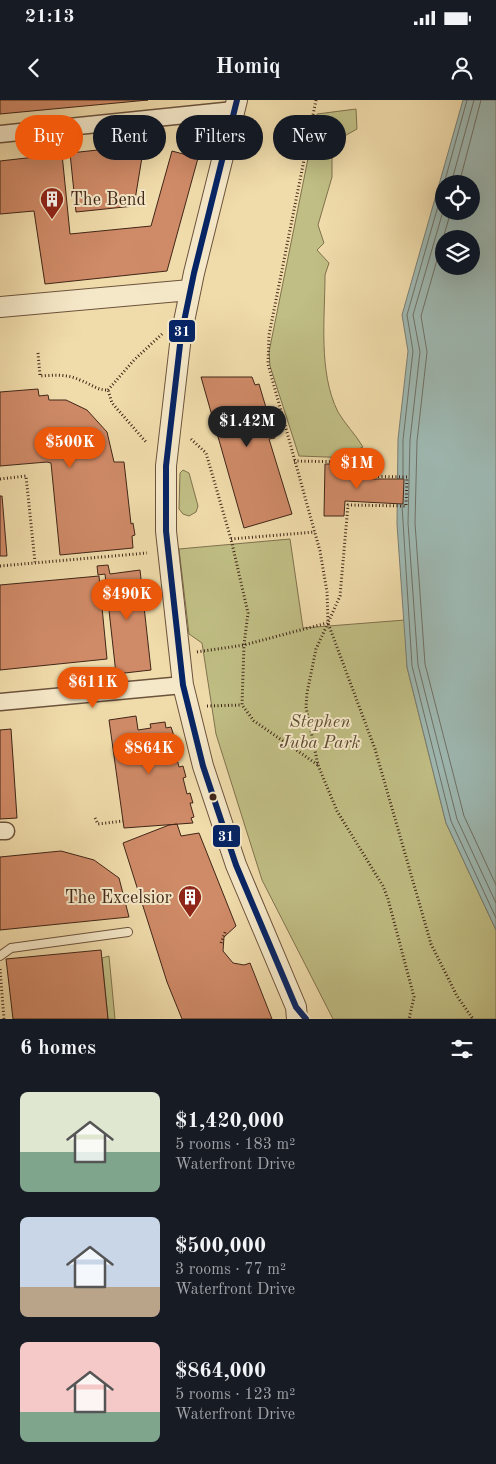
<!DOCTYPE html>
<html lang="en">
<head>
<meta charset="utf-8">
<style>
	:root { --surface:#171b24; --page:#20242c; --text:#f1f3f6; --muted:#9ea1a6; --accent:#ea580c }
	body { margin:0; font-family:"Old Standard TT",serif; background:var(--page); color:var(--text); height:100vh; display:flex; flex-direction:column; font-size:19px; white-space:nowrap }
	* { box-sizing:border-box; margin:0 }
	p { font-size:16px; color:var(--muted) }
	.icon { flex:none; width:28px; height:28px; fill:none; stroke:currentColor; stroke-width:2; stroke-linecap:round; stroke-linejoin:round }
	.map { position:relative; height:919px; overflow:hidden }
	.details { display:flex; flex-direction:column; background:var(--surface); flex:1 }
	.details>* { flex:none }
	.top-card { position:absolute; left:15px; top:15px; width:466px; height:45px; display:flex; gap:10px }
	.buttons { position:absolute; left:435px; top:75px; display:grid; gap:10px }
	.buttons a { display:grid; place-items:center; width:45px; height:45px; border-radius:50%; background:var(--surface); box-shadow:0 5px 20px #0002; font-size:25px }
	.price { position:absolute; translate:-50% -42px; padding:0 11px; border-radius:18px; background:var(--accent); color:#fff; font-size:16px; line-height:32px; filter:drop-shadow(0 1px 2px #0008) }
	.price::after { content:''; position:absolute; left:50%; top:30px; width:15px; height:11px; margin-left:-8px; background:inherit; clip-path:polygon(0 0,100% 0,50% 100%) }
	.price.current { background:#222; color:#fff }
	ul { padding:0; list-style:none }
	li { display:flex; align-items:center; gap:15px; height:125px; padding:0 20px }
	li span { display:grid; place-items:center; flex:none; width:140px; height:100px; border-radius:8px; color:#555 }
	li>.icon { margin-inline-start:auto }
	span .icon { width:60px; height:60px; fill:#fffc; stroke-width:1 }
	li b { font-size:21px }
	h2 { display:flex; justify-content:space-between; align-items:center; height:60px; padding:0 20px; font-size:21px }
	.chip { padding:0 18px; border-radius:22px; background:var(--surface); box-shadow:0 5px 20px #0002; font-size:18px; line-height:45px }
	.chip.current { background:var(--accent); color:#fff }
	.status { display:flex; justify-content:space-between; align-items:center; height:35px; padding:0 25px; background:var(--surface); direction:ltr }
	.status svg { height:14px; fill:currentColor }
	header { display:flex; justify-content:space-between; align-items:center; height:65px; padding:0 20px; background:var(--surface); font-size:22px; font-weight:700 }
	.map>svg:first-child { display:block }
	.green { fill:#c0be84; stroke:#80724e }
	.water { fill:#9eb9b3; stroke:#787e75; fill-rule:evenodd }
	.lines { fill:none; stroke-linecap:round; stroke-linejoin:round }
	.shore { stroke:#6f7066; stroke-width:1 }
	.building { fill:#cf8a67; stroke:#402618 }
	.service-casing { stroke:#6c533c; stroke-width:10 }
	.minor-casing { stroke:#6c533c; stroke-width:19 }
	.tertiary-casing { stroke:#6c533c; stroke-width:22 }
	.path { stroke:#402618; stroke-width:3; stroke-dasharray:1 2.5; stroke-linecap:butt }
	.service { stroke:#f5e8c8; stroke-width:8 }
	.minor { stroke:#f5e8c8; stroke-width:16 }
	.tertiary { stroke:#f5e8c8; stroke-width:20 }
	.bus-1-casing { stroke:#f5e8c8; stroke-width:10 }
	.bus-1 { stroke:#052465; stroke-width:6 }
	.bus-dot { fill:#402618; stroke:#f5e8c8; stroke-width:2 }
	.labels { text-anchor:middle; stroke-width:4; stroke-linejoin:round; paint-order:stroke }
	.poi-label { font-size:18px; fill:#402618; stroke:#f5e8c8; text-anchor:start }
	.park-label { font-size:18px; font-style:italic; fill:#604c33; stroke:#f5e8c8 }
	.line-badge { stroke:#f5e8c8; stroke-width:2 }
	.badge-label { font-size:14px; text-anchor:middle; font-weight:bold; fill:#fff }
</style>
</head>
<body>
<div class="status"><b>21:13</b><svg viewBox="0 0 49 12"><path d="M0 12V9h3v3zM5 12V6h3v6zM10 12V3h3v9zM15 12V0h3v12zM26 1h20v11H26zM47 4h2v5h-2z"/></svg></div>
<header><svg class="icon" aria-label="back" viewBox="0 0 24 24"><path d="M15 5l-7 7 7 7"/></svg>Homiq<svg class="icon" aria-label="person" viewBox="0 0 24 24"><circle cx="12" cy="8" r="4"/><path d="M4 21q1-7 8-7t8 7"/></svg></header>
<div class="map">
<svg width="496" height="919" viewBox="0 0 496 919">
	<rect width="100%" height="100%" fill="#f0dbaa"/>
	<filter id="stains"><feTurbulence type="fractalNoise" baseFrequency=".004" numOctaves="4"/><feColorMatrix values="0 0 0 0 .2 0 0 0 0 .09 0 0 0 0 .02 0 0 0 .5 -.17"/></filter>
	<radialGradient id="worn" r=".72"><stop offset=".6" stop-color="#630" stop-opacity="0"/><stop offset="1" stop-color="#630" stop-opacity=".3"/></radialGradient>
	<path class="green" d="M356,9L357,29L332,43V77L318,125L324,143L317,150L329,163L325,175C325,218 318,272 338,312C345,324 356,335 363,347L354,351V358L299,356L270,266L269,252L317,14Z
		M183,370L189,373L198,406L196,412L189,416L183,414L179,409L180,373Z
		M290,439L303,528L405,520L407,567L446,723L496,830V919H333L262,780L216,634L202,543L189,534L179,449Z
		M109,856L115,919H108L102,858Z"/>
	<path class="water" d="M463,0H496V830L446,723L407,567L397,424L398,339L408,251L402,215ZM444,84H471V111H444ZM444,139H471V166H444Z"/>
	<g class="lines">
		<path class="shore" d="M444,84L467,0
			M451,84L474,0
			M459,84L481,0
			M444,108L413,215L420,252L410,340L408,423L418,565L457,719L496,803
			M451,111L421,216L427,252L417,341L415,423L425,564L464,716L496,785
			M403,378V340L413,251L407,215L444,85
			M402,405L412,566L451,721L496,818"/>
	</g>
	<path class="building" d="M0,0H148L0,14Z
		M144,45L134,106L76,112L70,53Z
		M172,51L198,58L167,171L45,184L34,111L0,114V61L62,54L70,134L151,126Z
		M201,277H252L255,285L259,284L275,338L269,339L292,414L244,428Z
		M38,289L39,296L48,295L49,300H66L87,310L107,332L114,362H124L131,424L133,423L135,435L132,436L133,448L60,455L51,363L47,362L0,366V292Z
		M325,364H346V379H404L403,404L345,401L344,416H324Z
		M0,396H2L7,456H0Z
		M108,465L110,474L140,470L151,570L116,574L105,474L98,475L97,466Z
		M99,476L107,559L0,570V485Z
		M136,616L138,630L151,628L150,624L165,622L166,628L171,627L175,639L172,640L179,667L183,666L186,677L183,678L187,694L190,693L193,703H190L194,717L191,718L193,723L124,728L109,620Z
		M11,629L17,718L0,719V630Z
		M177,724L181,736L199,733L236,826L224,837L223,851L233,863L244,865L250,863L272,919H182L167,882L123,743L169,725Z
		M61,751L94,760L119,778L129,817L0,830V757Z
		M101,850L108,919H13L6,859Z"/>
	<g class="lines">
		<g class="service-casing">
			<path id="service" d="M0,856L11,848L128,832"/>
		</g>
		<g class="minor-casing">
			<path id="minor" d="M0,34L234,10
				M0,602L183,585
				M0,731H6"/>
		</g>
		<g class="tertiary-casing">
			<path id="tertiary" d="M237,0L194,173L181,236L166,366V431L183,585L203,666L236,765L296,907L297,919
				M0,207L190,190"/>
		</g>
		<path class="path" d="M316,0L269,235L268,264L320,451L327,492L328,523L316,549L307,593L306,607L318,665L337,711L383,786L388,799L414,897L409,919
			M38,253L40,276C53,275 68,274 80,280C91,284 96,290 108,290L112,303L146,342
			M108,290L134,260L162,234
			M191,339L206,353L231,439L248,513L244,545L242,605L254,621L318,665
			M294,361L350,362V376L407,377L406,406L348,405L340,496L328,523L375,649L431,844L457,896L473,919
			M0,379L26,376L35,462
			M231,439L315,432
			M0,466L147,453
			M197,552L244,545L327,523
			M207,606L242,605
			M95,718L98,724L123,721
			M221,843L226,830
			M0,869L4,919"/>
		<use href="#service" class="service"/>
		<use href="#minor" class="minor"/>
		<use href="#tertiary" class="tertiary"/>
		<g class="bus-1-casing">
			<path id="bus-1" d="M237,0L194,173L181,236L166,366V431L183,585L203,666L236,765L296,907L306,919"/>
		</g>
		<use href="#bus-1" class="bus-1"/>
	</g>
	<defs>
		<g id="building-pin" transform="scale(1.25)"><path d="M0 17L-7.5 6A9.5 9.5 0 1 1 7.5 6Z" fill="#8f2418" stroke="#f5e8c8"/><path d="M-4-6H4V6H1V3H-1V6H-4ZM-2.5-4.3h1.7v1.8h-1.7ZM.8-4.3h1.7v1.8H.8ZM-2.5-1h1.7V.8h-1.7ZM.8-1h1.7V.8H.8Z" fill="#fff"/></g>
	</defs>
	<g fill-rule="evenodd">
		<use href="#building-pin" x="52" y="99"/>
		<use href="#building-pin" x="190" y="797"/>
	</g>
	<circle class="bus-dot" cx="213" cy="697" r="4.5"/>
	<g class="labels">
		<g class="poi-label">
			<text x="70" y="105">The Bend</text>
			<text x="172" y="803" text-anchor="end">The Excelsior</text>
		</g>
		<g class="park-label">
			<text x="320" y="627">Stephen<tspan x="320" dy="21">Juba Park</tspan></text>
		</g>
	</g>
	<g class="line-badge">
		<rect x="168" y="219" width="28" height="24" rx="5" fill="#052465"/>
		<rect x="212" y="724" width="29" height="24" rx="5" fill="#052465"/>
	</g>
	<g class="badge-label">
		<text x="182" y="236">31</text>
		<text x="226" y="741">31</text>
	</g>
	<rect width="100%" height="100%" filter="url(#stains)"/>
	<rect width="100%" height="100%" fill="url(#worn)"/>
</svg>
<div class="buttons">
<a><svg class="icon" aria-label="locate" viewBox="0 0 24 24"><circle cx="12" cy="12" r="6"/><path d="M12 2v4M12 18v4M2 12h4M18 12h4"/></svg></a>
<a><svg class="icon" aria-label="layers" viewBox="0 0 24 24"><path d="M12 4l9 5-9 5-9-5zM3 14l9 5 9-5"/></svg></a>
</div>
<b class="price current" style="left:247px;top:348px">$1.42M</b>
<b class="price" style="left:70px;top:369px">$500K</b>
<b class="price" style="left:357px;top:390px">$1M</b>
<b class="price" style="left:127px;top:521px">$490K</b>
<b class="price" style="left:93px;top:609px">$611K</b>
<b class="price" style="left:149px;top:675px">$864K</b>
<div class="top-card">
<a class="chip current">Buy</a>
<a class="chip">Rent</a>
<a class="chip">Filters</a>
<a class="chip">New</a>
</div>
</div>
<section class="details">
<h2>6 homes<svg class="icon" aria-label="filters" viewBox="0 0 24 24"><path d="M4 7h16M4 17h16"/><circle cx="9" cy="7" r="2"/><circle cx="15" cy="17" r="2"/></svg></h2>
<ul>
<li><span style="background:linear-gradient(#dfe7d0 60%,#7fa58c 0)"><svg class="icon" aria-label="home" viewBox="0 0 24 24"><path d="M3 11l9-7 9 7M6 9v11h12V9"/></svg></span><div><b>$1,420,000</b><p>5 rooms · 183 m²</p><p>Waterfront Drive</p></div></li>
<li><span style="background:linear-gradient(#c9d6e8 70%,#b9a48a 0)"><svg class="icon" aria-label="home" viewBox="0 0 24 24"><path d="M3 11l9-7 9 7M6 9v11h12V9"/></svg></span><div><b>$500,000</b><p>3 rooms · 77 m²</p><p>Waterfront Drive</p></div></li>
<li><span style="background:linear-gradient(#f6c9c9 70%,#7fa58c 0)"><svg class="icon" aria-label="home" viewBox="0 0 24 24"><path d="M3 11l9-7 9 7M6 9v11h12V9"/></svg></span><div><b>$864,000</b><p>5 rooms · 123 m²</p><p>Waterfront Drive</p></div></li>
</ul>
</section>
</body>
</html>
